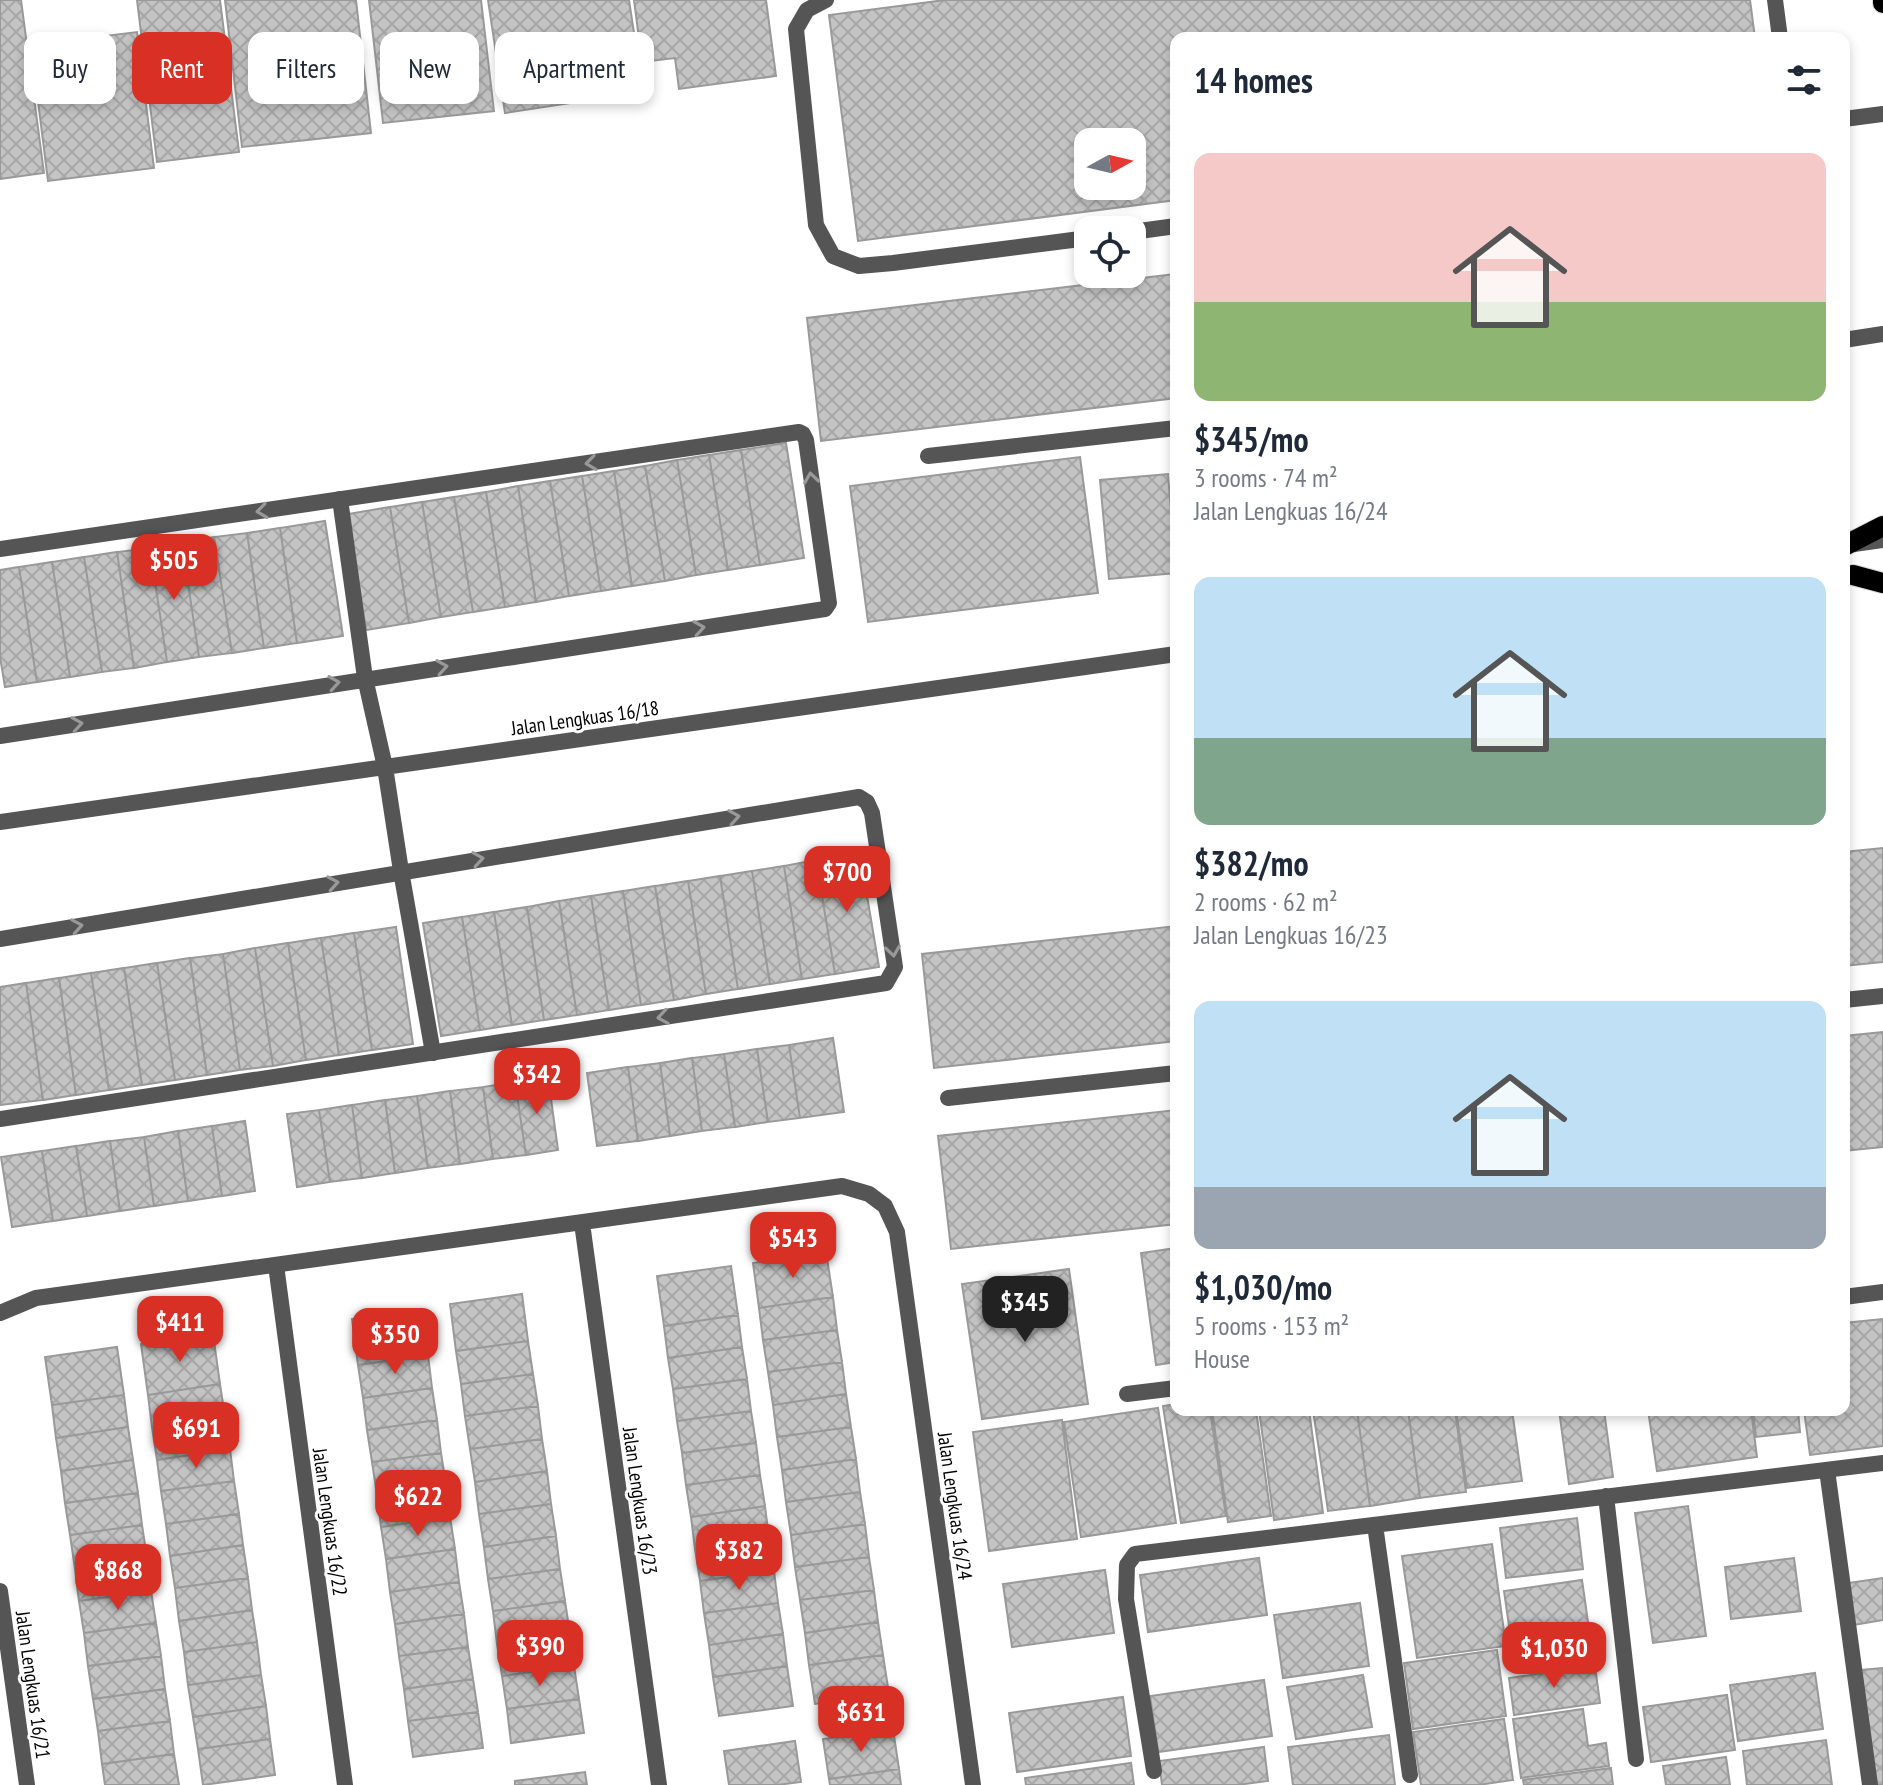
<!DOCTYPE html>
<html lang="en">
<head>
<meta charset="utf-8">
<style>
	:root { --surface:#fff; --page:#f6f6f7; --text:#1f2937; --muted:#747a83; --accent:#d93025 }
	body { margin:0; font-family:"PT Sans Narrow",sans-serif; background:var(--page); color:var(--text); height:100vh; display:flex; flex-direction:column; font-size:30px; white-space:nowrap }
	* { box-sizing:border-box; margin:0 }
	p { font-size:26px; color:var(--muted) }
	.icon { flex:none; width:44px; height:44px; fill:none; stroke:currentColor; stroke-width:2; stroke-linecap:round; stroke-linejoin:round }
	.map { position:relative; flex:1; overflow:hidden }
	.drawer { position:absolute; left:1170px; top:32px; width:680px; height:1384px; display:flex; flex-direction:column; background:var(--surface); border-radius:16px; box-shadow:0 4px 12px #0003 }
	.drawer>* { flex:none }
	.guide { position:absolute; left:24px; top:32px; width:760px; height:72px; display:flex; gap:16px }
	.needle { width:52px; rotate:82deg }
	.fabs { position:absolute; left:1074px; top:128px; display:grid; gap:16px }
	.fabs a { display:grid; place-items:center; width:72px; height:72px; border-radius:16px; background:var(--surface); box-shadow:0 4px 12px #0003; font-size:40px }
	.price { position:absolute; translate:-50% -68px; padding:0 18px; border-radius:16px; background:var(--accent); color:#fff; font-size:26px; line-height:52px; filter:drop-shadow(0 2px 4px #0008) }
	.price::after { content:''; position:absolute; left:50%; top:48px; width:24px; height:18px; margin-left:-12px; background:inherit; clip-path:polygon(0 0,100% 0,50% 100%) }
	.price.selected { background:#222; color:#fff }
	ul { padding:0; list-style:none }
	li { display:grid; align-content:center; gap:16px; height:424px; padding:0 24px }
	li span { display:grid; place-items:center; height:248px; border-radius:16px; color:#555 }
	li>.icon { margin-inline-start:auto }
	span .icon { width:144px; height:144px; fill:#fffc; stroke-width:1 }
	li b { font-size:34px }
	h2 { display:flex; justify-content:space-between; align-items:center; height:96px; padding:0 24px; font-size:34px }
	.tag { padding:0 28px; border-radius:16px; background:var(--surface); box-shadow:0 4px 12px #0003; font-size:28px; line-height:72px }
	.tag.selected { background:var(--accent); color:#fff }
	.map>svg:first-child { display:block }
	.building { fill:url(#building-cross-hatch); stroke:#999; stroke-width:2; fill-rule:evenodd }
	.lines { fill:none; stroke-linecap:round; stroke-linejoin:round }
	.primary-casing { stroke:#dbdbdb; stroke-width:22 }
	.lane { stroke:#555; stroke-width:16 }
	.street { stroke:#555; stroke-width:16 }
	.primary { stroke:#000; stroke-width:20 }
	.oneway { stroke:#999 }
	.labels { text-anchor:middle; stroke-width:6; stroke-linejoin:round; paint-order:stroke }
	.street-label { font-size:20px; fill:#000; stroke:#fff }
</style>
</head>
<body>
<div class="map">
<svg width="1883" height="1785" viewBox="0 0 1883 1785">
	<defs>
		<pattern id="building-cross-hatch" width="8" height="8" patternUnits="userSpaceOnUse" patternTransform="scale(2)"><rect width="8" height="8" fill="#c4c4c4"/><path d="M0 0l8 8M0 8l8-8" fill="none" stroke="#a7a7a7"/></pattern>
	</defs>
	<rect width="100%" height="100%" fill="#fff"/>
	<path class="building" d="M0,0H21L44,173L0,179Z
		M137,0H220L239,152L157,162Z
		M225,0H356L371,133L242,147Z
		M369,0H481L494,111L383,123Z
		M488,0H629L643,92L505,113Z
		M634,0H766L776,76L679,89L675,58L642,62Z
		M945,0H1750L1755,38H1176V200L858,241L829,15ZM1088,142H1132V186H1088Z
		M137,32L154,168L48,181L31,45Z
		M1176,274V398L821,441L807,318Z
		M786,443L804,558L760,565L741,450Z
		M741,450L760,565L728,570L709,455Z
		M709,455L728,570L696,575L677,460Z
		M1080,457L1098,593L868,622L850,486Z
		M677,460L696,575L665,581L645,466Z
		M645,466L665,581L632,586L614,471Z
		M614,471L632,586L601,591L582,476Z
		M1168,474L1176,573L1109,579L1100,480Z
		M582,476L601,591L569,596L550,481Z
		M550,481L569,596L536,602L518,486Z
		M518,486L536,602L505,607L486,492Z
		M486,492L505,607L473,612L454,497Z
		M454,497L473,612L441,617L422,502Z
		M422,502L441,617L409,623L390,507Z
		M390,507L409,623L366,630L348,514Z
		M325,521L343,636L297,643L280,528Z
		M280,528L297,643L264,648L247,533Z
		M247,533L264,648L232,653L214,537Z
		M214,537L232,653L199,657L182,543Z
		M182,543L199,657L167,662L150,548Z
		M150,548L167,662L134,668L117,552Z
		M117,552L134,668L102,672L84,557Z
		M84,557L102,672L70,677L52,562Z
		M52,562L70,677L37,682L19,567Z
		M19,567L37,682L5,687L0,657V570Z
		M1883,848V962L1844,966V852Z
		M860,854L879,967L835,974L816,860Z
		M816,860L835,974L802,979L784,866Z
		M784,866L802,979L770,984L752,871Z
		M752,871L770,984L738,989L720,876Z
		M720,876L738,989L706,994L688,881Z
		M688,881L706,994L674,1000L655,886Z
		M655,886L674,1000L641,1005L623,891Z
		M623,891L641,1005L609,1010L591,896Z
		M591,896L609,1010L577,1015L559,901Z
		M559,901L577,1015L544,1020L527,907Z
		M527,907L544,1020L512,1025L494,912Z
		M494,912L512,1025L480,1030L462,917Z
		M462,917L480,1030L441,1036L423,923Z
		M1176,926V1041L934,1068L922,954Z
		M396,927L413,1044L372,1050L354,933Z
		M354,933L372,1050L339,1055L321,938Z
		M321,938L339,1055L306,1060L288,943Z
		M288,943L306,1060L273,1066L255,948Z
		M255,948L273,1066L240,1070L223,954Z
		M223,954L240,1070L207,1075L190,958Z
		M190,958L207,1075L175,1080L157,963Z
		M157,963L175,1080L142,1085L124,968Z
		M124,968L142,1085L109,1090L91,973Z
		M91,973L109,1090L76,1095L59,978Z
		M59,978L76,1095L43,1100L26,983Z
		M26,983L43,1100L0,1105V987Z
		M1883,1032V1147L1844,1151V1036Z
		M833,1038L844,1112L800,1118L789,1045Z
		M789,1045L800,1118L768,1122L757,1049Z
		M757,1049L768,1122L735,1127L724,1054Z
		M724,1054L735,1127L702,1131L692,1058Z
		M692,1058L702,1131L670,1136L660,1063Z
		M660,1063L670,1136L638,1141L628,1067Z
		M628,1067L638,1141L597,1146L587,1073Z
		M548,1077L558,1150L526,1155L515,1082Z
		M515,1082L526,1155L493,1159L483,1087Z
		M483,1087L493,1159L460,1164L450,1091Z
		M450,1091L460,1164L428,1168L417,1096Z
		M417,1096L428,1168L395,1173L385,1100Z
		M385,1100L395,1173L362,1178L352,1105Z
		M352,1105L362,1178L330,1182L319,1110Z
		M319,1110L330,1182L297,1187L287,1114Z
		M1176,1110V1224L951,1249L938,1136Z
		M245,1121L255,1191L222,1196L212,1126Z
		M212,1126L222,1196L188,1201L178,1131Z
		M178,1131L188,1201L154,1206L144,1137Z
		M144,1137L154,1206L120,1211L110,1141Z
		M110,1141L120,1211L87,1216L76,1146Z
		M76,1146L87,1216L53,1221L42,1151Z
		M42,1151L53,1221L12,1227L1,1157Z
		M1176,1248V1362L1156,1365L1141,1253Z
		M826,1252L833,1297L759,1308L753,1263Z
		M731,1266L738,1315L664,1326L657,1276Z
		M1069,1269L1088,1404L982,1419L962,1284Z
		M522,1294L528,1341L456,1351L450,1304Z
		M833,1297L837,1330L763,1340L759,1308Z
		M421,1309L428,1355L358,1365L352,1319Z
		M738,1315L742,1347L668,1358L664,1326Z
		M1883,1319V1446L1810,1455L1804,1410H1844V1323Z
		M837,1330L842,1362L768,1372L763,1340Z
		M213,1334L220,1384L148,1395L141,1344Z
		M528,1341L533,1374L461,1384L456,1351Z
		M117,1347L124,1395L52,1405L45,1357Z
		M742,1347L747,1379L673,1389L668,1358Z
		M428,1355L432,1388L363,1398L358,1365Z
		M842,1362L846,1394L773,1405L768,1372Z
		M533,1374L538,1406L465,1416L461,1384Z
		M747,1379L751,1411L677,1421L673,1389Z
		M220,1384L225,1417L152,1427L148,1395Z
		M432,1388L437,1420L367,1430L363,1398Z
		M846,1394L851,1427L777,1437L773,1405Z
		M124,1395L128,1427L56,1438L52,1405Z
		M1176,1404V1410H1210L1226,1516L1181,1523L1163,1406Z
		M538,1406L542,1439L470,1449L465,1416Z
		M1158,1408L1176,1523L1081,1537L1064,1422Z
		M1212,1410H1256L1271,1516L1228,1522Z
		M1259,1410H1309L1323,1513L1274,1520Z
		M1313,1410H1357L1370,1506L1328,1511Z
		M1357,1410H1408L1420,1498L1370,1506Z
		M1408,1410H1455L1466,1492L1420,1498Z
		M1456,1410H1512L1522,1481L1467,1488Z
		M1559,1410H1604L1613,1477L1569,1484Z
		M1648,1410H1751L1757,1457L1657,1471Z
		M1753,1410H1798L1800,1432L1756,1437Z
		M751,1411L756,1443L682,1453L677,1421Z
		M225,1417L230,1449L157,1460L152,1427Z
		M437,1420L441,1453L372,1462L367,1430Z
		M1062,1420L1077,1539L989,1551L973,1432Z
		M128,1427L133,1460L61,1471L56,1438Z
		M851,1427L856,1459L782,1470L777,1437Z
		M542,1439L547,1471L475,1482L470,1449Z
		M756,1443L760,1475L686,1485L682,1453Z
		M230,1449L234,1481L161,1491L157,1460Z
		M441,1453L446,1485L377,1495L372,1462Z
		M856,1459L860,1492L786,1502L782,1470Z
		M133,1460L138,1493L65,1503L61,1471Z
		M547,1471L551,1504L479,1514L475,1482Z
		M760,1475L765,1506L691,1517L686,1485Z
		M234,1481L239,1514L166,1524L161,1491Z
		M446,1485L450,1517L381,1527L377,1495Z
		M860,1492L865,1524L791,1535L786,1502Z
		M138,1493L142,1525L70,1535L65,1503Z
		M551,1504L556,1536L484,1547L479,1514Z
		M765,1506L769,1538L695,1549L691,1517Z
		M1688,1506L1706,1636L1653,1643L1635,1513Z
		M239,1514L243,1545L170,1556L166,1524Z
		M450,1517L455,1549L386,1559L381,1527Z
		M1577,1518L1583,1569L1506,1578L1500,1528Z
		M865,1524L869,1557L795,1567L791,1535Z
		M142,1525L147,1558L75,1569L70,1535Z
		M556,1536L560,1569L488,1579L484,1547Z
		M769,1538L774,1571L700,1581L695,1549Z
		M1492,1544L1506,1646L1417,1658L1402,1556Z
		M243,1545L248,1578L175,1588L170,1556Z
		M455,1549L459,1582L390,1592L386,1559Z
		M869,1557L874,1590L800,1600L795,1567Z
		M147,1558L151,1591L79,1601L75,1569Z
		M1259,1558L1267,1615L1148,1632L1140,1575Z
		M1794,1558L1801,1611L1731,1619L1725,1567Z
		M560,1569L565,1601L493,1611L488,1579Z
		M1105,1570L1114,1633L1012,1647L1003,1584Z
		M774,1571L778,1603L704,1613L700,1581Z
		M248,1578L252,1610L179,1621L175,1588Z
		M1883,1578V1620L1853,1625L1848,1583Z
		M1582,1580L1591,1643L1513,1654L1504,1591Z
		M459,1582L464,1614L395,1624L390,1592Z
		M874,1590L878,1622L805,1633L800,1600Z
		M151,1591L156,1623L84,1633L79,1601Z
		M565,1601L570,1634L497,1644L493,1611Z
		M778,1603L783,1634L709,1645L704,1613Z
		M1360,1603L1369,1666L1283,1678L1274,1615Z
		M252,1610L257,1642L184,1652L179,1621Z
		M464,1614L468,1647L399,1656L395,1624Z
		M878,1622L883,1655L809,1665L805,1633Z
		M156,1623L161,1656L88,1666L84,1633Z
		M570,1634L574,1666L502,1676L497,1644Z
		M783,1634L787,1666L713,1677L709,1645Z
		M257,1642L261,1675L188,1685L184,1652Z
		M468,1647L473,1679L404,1689L399,1656Z
		M1497,1650L1506,1716L1413,1729L1404,1663Z
		M883,1655L889,1694L815,1704L809,1665Z
		M161,1656L165,1689L93,1699L88,1666Z
		M574,1666L579,1699L507,1709L502,1676Z
		M787,1666L793,1706L719,1716L713,1677Z
		M1595,1666L1600,1703L1514,1715L1509,1678Z
		M1883,1668V1785H1876L1861,1670Z
		M1815,1673L1823,1729L1738,1741L1730,1685Z
		M261,1675L266,1706L193,1717L188,1685Z
		M1363,1675L1372,1727L1296,1739L1287,1687Z
		M473,1679L478,1712L408,1721L404,1689Z
		M1264,1680L1272,1736L1158,1752L1150,1696Z
		M165,1689L170,1721L98,1731L93,1699Z
		M1727,1695L1735,1750L1651,1762L1643,1707Z
		M1123,1697L1131,1756L1017,1772L1009,1713Z
		M579,1699L584,1733L511,1743L507,1709Z
		M266,1706L270,1739L198,1749L193,1717Z
		M1583,1709L1588,1746L1606,1743L1609,1766L1521,1778L1513,1719Z
		M478,1712L483,1748L413,1757L408,1721Z
		M1504,1719L1513,1780L1478,1785H1421L1413,1732Z
		M170,1721L174,1754L102,1764L98,1731Z
		M893,1729L899,1769L829,1779L823,1739Z
		M1389,1735L1395,1785H1293L1288,1747Z
		M270,1739L275,1775L203,1785L198,1749Z
		M1826,1740L1832,1785H1747L1743,1751Z
		M795,1741L801,1782L777,1785H729L724,1751Z
		M1264,1747L1268,1781L1237,1785H1162L1159,1761Z
		M174,1754L179,1785H105L102,1764Z
		M1726,1757L1730,1785H1666L1663,1766Z
		M1131,1763L1134,1785H1026L1025,1778Z
		M1611,1768L1613,1785H1524L1523,1780Z
		M899,1769L901,1785H830L829,1779Z
		M585,1772L587,1785H515V1781Z"/>
	<g class="lines">
		<g class="primary-casing">
			<path id="primary" d="M1883,0V3
				M1846,545L1883,526
				M1853,575L1883,583"/>
		</g>
		<path class="lane" d="M826,0L807,10L796,29L816,225L833,256L859,266L893,263L1088,238
			M1775,0L1780,38
			M1844,119L1883,114
			M1132,232L1176,226
			M1844,340L1883,334
			M928,456L1176,428
			M340,499L365,678
			M401,871L433,1053
			M1844,1000L1883,996
			M948,1098L1176,1073"/>
		<path class="street" d="M1854,544L1883,540
			M0,549L799,432L803,434L806,440L829,603L825,609L0,736
			M365,678L385,767L401,871
			M0,822L1176,654
			M0,939L859,797L867,802L872,813L895,967L886,983L0,1119
			M582,1223L659,1785
			M276,1265L345,1785
			M1844,1297L1883,1292
			M0,1313L36,1298L842,1186L869,1194L885,1206L897,1232L973,1785
			M1127,1394L1176,1388
			M1827,1470L1870,1785
			M1606,1496L1636,1759
			M1375,1525L1410,1775
			M0,1591L27,1785
			M1154,1771L1126,1599L1127,1565L1135,1554L1883,1463"/>
		<use href="#primary" class="primary"/>
	</g>
	<defs><path id="oneway-chevron" d="M-2-3.5L2.5 0L-2 3.5" fill="none" stroke-width="1.6" stroke-linecap="round" stroke-linejoin="round" transform="scale(2)"/></defs>
	<g class="oneway">
		<use href="#oneway-chevron" transform="translate(591 463) rotate(172)"/>
		<use href="#oneway-chevron" transform="translate(811 478) rotate(-98)"/>
		<use href="#oneway-chevron" transform="translate(262 511) rotate(172)"/>
		<use href="#oneway-chevron" transform="translate(699 628) rotate(-9)"/>
		<use href="#oneway-chevron" transform="translate(442 667) rotate(-9)"/>
		<use href="#oneway-chevron" transform="translate(334 683) rotate(-9)"/>
		<use href="#oneway-chevron" transform="translate(77 724) rotate(-9)"/>
		<use href="#oneway-chevron" transform="translate(734 817) rotate(-9)"/>
		<use href="#oneway-chevron" transform="translate(478 859) rotate(-9)"/>
		<use href="#oneway-chevron" transform="translate(333 883) rotate(-10)"/>
		<use href="#oneway-chevron" transform="translate(77 926) rotate(-10)"/>
		<use href="#oneway-chevron" transform="translate(893 951) rotate(82)"/>
		<use href="#oneway-chevron" transform="translate(663 1017) rotate(171)"/>
	</g>
	<g class="labels">
		<g class="street-label">
			<text transform="translate(585 718) rotate(-8)" y="7">Jalan Lengkuas 16/18</text>
			<text transform="translate(640 1501) rotate(82)" y="7">Jalan Lengkuas 16/23</text>
			<text transform="translate(955 1506) rotate(82)" y="7">Jalan Lengkuas 16/24</text>
			<text transform="translate(330 1522) rotate(82)" y="7">Jalan Lengkuas 16/22</text>
			<text transform="translate(33 1685) rotate(82)" y="7">Jalan Lengkuas 16/21</text>
		</g>
	</g>
</svg>
<div class="fabs">
<a><svg class="needle" viewBox="-14 -14 28 28"><path d="M0-13l5 13h-10z" fill="#e53935"/><path d="M0 13l5-13h-10z" fill="#747a83"/></svg></a>
<a><svg class="icon" aria-label="locate" viewBox="0 0 24 24"><circle cx="12" cy="12" r="6"/><path d="M12 2v4M12 18v4M2 12h4M18 12h4"/></svg></a>
</div>
<b class="price" style="left:174px;top:602px">$505</b>
<b class="price" style="left:847px;top:914px">$700</b>
<b class="price" style="left:537px;top:1116px">$342</b>
<b class="price" style="left:793px;top:1280px">$543</b>
<b class="price selected" style="left:1025px;top:1344px">$345</b>
<b class="price" style="left:180px;top:1364px">$411</b>
<b class="price" style="left:395px;top:1376px">$350</b>
<b class="price" style="left:196px;top:1470px">$691</b>
<b class="price" style="left:418px;top:1538px">$622</b>
<b class="price" style="left:739px;top:1592px">$382</b>
<b class="price" style="left:118px;top:1612px">$868</b>
<b class="price" style="left:540px;top:1688px">$390</b>
<b class="price" style="left:1554px;top:1690px">$1,030</b>
<b class="price" style="left:861px;top:1754px">$631</b>
<div class="guide">
<a class="tag">Buy</a>
<a class="tag selected">Rent</a>
<a class="tag">Filters</a>
<a class="tag">New</a>
<a class="tag">Apartment</a>
</div>
<section class="drawer">
<h2>14 homes<svg class="icon" aria-label="filters" viewBox="0 0 24 24"><path d="M4 7h16M4 17h16"/><circle cx="9" cy="7" r="2"/><circle cx="15" cy="17" r="2"/></svg></h2>
<ul>
<li><span style="background:linear-gradient(#f6c9c9 60%,#8fb573 0)"><svg class="icon" aria-label="home" viewBox="0 0 24 24"><path d="M3 11l9-7 9 7M6 9v11h12V9"/></svg></span><div><b>$345/mo</b><p>3 rooms · 74 m²</p><p>Jalan Lengkuas 16/24</p></div></li>
<li><span style="background:linear-gradient(#bfe0f5 65%,#7fa58c 0)"><svg class="icon" aria-label="home" viewBox="0 0 24 24"><path d="M3 11l9-7 9 7M6 9v11h12V9"/></svg></span><div><b>$382/mo</b><p>2 rooms · 62 m²</p><p>Jalan Lengkuas 16/23</p></div></li>
<li><span style="background:linear-gradient(#bfe0f5 75%,#9aa5b1 0)"><svg class="icon" aria-label="home" viewBox="0 0 24 24"><path d="M3 11l9-7 9 7M6 9v11h12V9"/></svg></span><div><b>$1,030/mo</b><p>5 rooms · 153 m²</p><p>House</p></div></li>
</ul>
</section>
</div>
</body>
</html>
